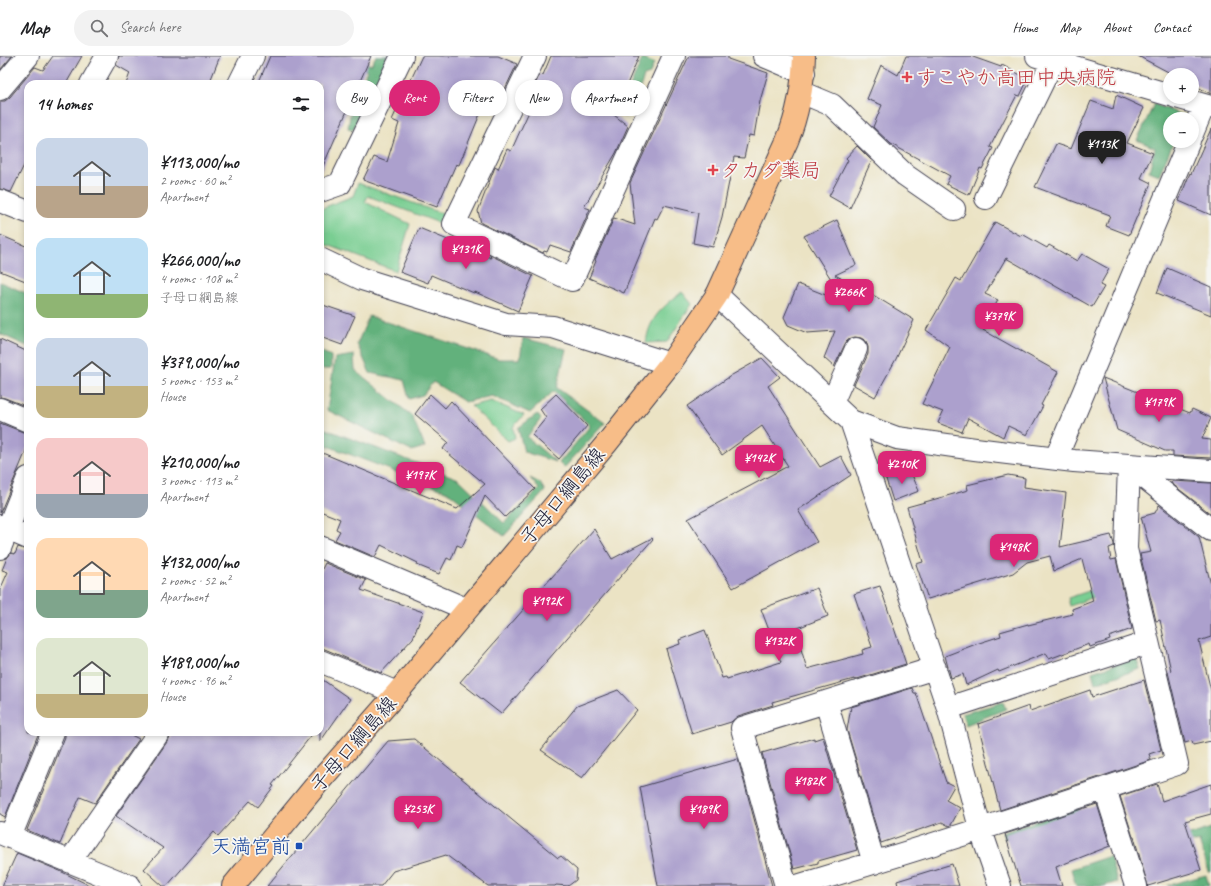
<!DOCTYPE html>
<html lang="en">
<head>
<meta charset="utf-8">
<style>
	:root { --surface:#fff; --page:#f2f2f2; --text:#202124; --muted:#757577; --line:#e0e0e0; --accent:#db2777 }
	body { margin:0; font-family:Caveat,"Klee One",sans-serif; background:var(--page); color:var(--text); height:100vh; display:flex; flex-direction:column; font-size:15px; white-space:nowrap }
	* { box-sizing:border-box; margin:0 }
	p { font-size:13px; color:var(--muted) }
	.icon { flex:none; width:22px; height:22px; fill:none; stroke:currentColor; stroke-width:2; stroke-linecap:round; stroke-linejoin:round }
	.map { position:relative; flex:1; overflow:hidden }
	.details { position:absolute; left:24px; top:24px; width:300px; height:656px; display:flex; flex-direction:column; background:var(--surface); border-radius:12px; box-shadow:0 2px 6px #0003 }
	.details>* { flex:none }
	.hud { position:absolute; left:336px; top:24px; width:380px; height:36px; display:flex; gap:8px }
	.controls { position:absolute; left:1163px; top:12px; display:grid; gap:8px }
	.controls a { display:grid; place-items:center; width:36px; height:36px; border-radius:50%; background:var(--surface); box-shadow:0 2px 6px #0003; font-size:20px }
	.price { position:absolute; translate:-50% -34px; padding:0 9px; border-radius:8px; background:var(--accent); color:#fff; font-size:13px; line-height:26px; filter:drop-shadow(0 1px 2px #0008) }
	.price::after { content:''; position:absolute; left:50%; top:24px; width:12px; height:9px; margin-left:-6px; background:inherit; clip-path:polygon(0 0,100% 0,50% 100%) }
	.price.on { background:#222; color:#fff }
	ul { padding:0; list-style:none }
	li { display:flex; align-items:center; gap:12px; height:100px; padding:0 12px }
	li span { display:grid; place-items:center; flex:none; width:112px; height:80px; border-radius:12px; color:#555 }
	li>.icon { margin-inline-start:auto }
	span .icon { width:48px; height:48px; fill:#fffc; stroke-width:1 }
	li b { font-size:17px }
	h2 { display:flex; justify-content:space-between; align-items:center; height:48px; padding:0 12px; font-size:17px }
	.tag { padding:0 14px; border-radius:18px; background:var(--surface); box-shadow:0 2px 6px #0003; font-size:14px; line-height:36px }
	.tag.on { background:var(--accent); color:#fff }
	header { display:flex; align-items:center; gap:24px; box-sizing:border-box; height:56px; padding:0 20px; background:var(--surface); border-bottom:1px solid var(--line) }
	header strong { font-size:19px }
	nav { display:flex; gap:22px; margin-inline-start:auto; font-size:14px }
	.search { width:280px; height:36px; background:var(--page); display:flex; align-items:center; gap:10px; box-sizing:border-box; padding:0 14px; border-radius:22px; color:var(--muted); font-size:15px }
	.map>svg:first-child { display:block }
	.green { fill:#79ce92; stroke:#4e7866 }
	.forest { fill:#62b17c; stroke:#426a5c }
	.building { fill:#aca0cd }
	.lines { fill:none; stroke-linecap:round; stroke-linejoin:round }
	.minor-casing { stroke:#403f50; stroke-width:24 }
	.major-casing { stroke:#403f50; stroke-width:24 }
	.minor { stroke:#fff; stroke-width:22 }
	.major { stroke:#f7bd88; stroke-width:22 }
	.health-dot { fill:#e0444e; stroke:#f6f6f2; stroke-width:1.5 }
	.transit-dot { fill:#1a4fb4; stroke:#f6f6f2; stroke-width:1.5 }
	.labels { text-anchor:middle; stroke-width:3.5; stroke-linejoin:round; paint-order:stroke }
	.health-label { font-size:20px; fill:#be3a42; stroke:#f6f6f2; text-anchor:start }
	.street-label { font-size:20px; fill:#22223b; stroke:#f6f6f2 }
	.transit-label { font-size:20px; fill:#164399; stroke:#f6f6f2; text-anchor:end }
</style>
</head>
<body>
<header>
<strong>Map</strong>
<div class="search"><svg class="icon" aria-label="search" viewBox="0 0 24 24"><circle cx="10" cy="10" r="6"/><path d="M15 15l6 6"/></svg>Search here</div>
<nav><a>Home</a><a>Map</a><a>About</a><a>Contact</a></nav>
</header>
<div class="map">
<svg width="1211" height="830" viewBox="0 0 1211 830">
	<rect width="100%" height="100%" fill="#f6f6f2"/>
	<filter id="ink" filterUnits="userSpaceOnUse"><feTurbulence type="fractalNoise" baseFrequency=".025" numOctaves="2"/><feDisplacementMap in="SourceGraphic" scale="8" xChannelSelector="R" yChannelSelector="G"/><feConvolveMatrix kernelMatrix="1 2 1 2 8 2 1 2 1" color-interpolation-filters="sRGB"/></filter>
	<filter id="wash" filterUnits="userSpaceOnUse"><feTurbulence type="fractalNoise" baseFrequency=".012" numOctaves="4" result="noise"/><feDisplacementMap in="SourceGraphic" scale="16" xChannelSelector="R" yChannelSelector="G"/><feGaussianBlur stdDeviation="0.9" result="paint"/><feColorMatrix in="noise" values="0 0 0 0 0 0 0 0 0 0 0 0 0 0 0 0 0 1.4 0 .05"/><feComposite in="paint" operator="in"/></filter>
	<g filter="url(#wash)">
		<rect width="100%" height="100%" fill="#ebe3c4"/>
		<path class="green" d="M358,127L443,158L439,167L368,140L365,146L410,168L396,215L320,186V153L353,140Z
			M682,236L692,248L667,286L646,287C649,261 663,251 682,236Z
			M491,345L524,359L513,371L515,382L508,385L471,350Z
			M1113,527L1096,540L1070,550L1068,542Z"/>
		<path class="forest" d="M336,0H351L371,9L376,0H388L353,74L348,72L351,54L320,42V29L354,46L367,14Z
			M642,3L654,7L650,18L644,20L634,55L624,61L619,56Z
			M1154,48L1186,60L1184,63H1170V85H1174L1159,119L1149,115L1155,92L1137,84Z
			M0,226L28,238V288L27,290L0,278Z
			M369,260L499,303H520L523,282L566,293L557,332L605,367L564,412L559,407L590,370L554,335L530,357L492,340L465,346L433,326L423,339L409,343L404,324L370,317L357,288Z
			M320,295L331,300V313H320Z
			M354,299L355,314L412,360L425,391L411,395L327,354L335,302Z
			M537,358L541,363L527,381L556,406L524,396L518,372Z
			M320,371L459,423L504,467L539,433L530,422L540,427L545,435L504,480L448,436L320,387Z
			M1136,602L1140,613L1095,627L1092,616Z
			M1003,646L1006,653L966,669L962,658Z
			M1078,751L1081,760L1005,783L1002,777Z
			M1211,772V816H1209L1199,785L1177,791L1175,784Z
			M1110,800L1117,826L1104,830H1076L1071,813Z
			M1206,819L1209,830H1168V829Z"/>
		<g id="blocks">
			<path class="building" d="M0,0H12L0,14Z
				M53,0H82L67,26L72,28H28V101L11,136L0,133V45H5L10,41L35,11L43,14Z
				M119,0H220L209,28H126L130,17L116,9Z
				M270,0H371L320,117V28H258Z
				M422,0H498L517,8L504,35L492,29L459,109L456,108L437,151L363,124L374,101L387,106L399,67L392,64Z
				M551,0H639L614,59L628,70L616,97L584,151L590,153L571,196L550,189L547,196L544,195L543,197L481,167L478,155L495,111L498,113L507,93L511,95L532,49L527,46L540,18L543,19Z
				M689,0H728V3L768,17L760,45L754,80L749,79L744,102L734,101L722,161L713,191L693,187L698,157L664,149L657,163L655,162L624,237L589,222L596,205L595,204L614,162L635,169L630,127Z
				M906,0H970L1001,11L1002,9L1028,23L1020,40L1017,39L990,91L993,92L982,113L980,112L969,139L946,128L950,120L891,88L873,71L882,49L867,43L881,9L898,19Z
				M1138,0H1211V38L1192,28V19H1174Z
				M1116,39L1144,52L1127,87L1153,97L1141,122L1151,127L1129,179L1106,170L1110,159L1035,131L1056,88L1071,93L1091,45L1113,53Z
				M1211,73V159L1179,145L1190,117L1191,118Z
				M857,90L872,105L869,110L850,152L829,140L848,104L846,102Z
				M837,164L856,209L835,219L873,239L914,264L896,303L875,341L854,329L868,298V291L866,285L861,282L855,281L848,283L845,288L834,311L824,302L835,275L807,277L788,269L784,261L798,228L846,247L804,180Z
				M995,166L1021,180L1022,178L1047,192L1049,189L1077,205L1082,198L1109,213L1100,229L1104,231L1092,251L1006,202L985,238L998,244L983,274L1058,316L1041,349L1043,350L1027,379L1008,370L1003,381L968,362L962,376L938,367L943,356L922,348L950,291L926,274L956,222L961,225Z
				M419,172L491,202L490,199L533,220L518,255L475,236L474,237L431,219L428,227L400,216Z
				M0,179L28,191V226L0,215Z
				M1167,212L1211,231V259L1157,237Z
				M320,248L355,260L342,289L320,281Z
				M0,283L28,296V351L5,342L0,341Z
				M762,302L780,321L768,330L820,411L841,400L851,419L798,454L817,486L733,532L688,463L788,410L762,370L722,399L687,350L732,319Z
				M1103,322L1190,357L1192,353L1211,362L1202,383L1211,384V402L1173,400V395H1165L1117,374Z
				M430,338L445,352L451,345L535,433L505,461L485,440L462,491L457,489L451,504L447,502L439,518L417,509L418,507L381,489L375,501L335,484L340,475L336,473L340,463L320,455V396L457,453L485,428L443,393L448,386L415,358Z
				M556,338L587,370L559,403L532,379L546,362L540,353Z
				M0,367L23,376L28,377V390L0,457Z
				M910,414L919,435L893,445L885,420Z
				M1008,419L1025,422L1024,431L1066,437L1060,491L1111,479L1114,488V490L1109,492L1111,504L1116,503L1132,573L1109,581L1110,584L1090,591L1089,588L1049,603L1046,597L999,616L998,614L966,629L963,618L951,622L945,600L976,588L1001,580L1000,576L1028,568V569L1073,558L1072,553L1093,545L1082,503L1054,515L1050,500L1027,506L1013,517L928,543L916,508L923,506L907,451L968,434L967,429Z
				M1172,425L1211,427V458L1171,427Z
				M1159,449L1199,481L1211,529V581L1199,585L1211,635V685L1193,689L1192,685L1185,687L1168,616L1171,615L1160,564L1156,565L1140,498L1151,496L1141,461L1155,457Z
				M594,473L612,503L652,482L653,483L501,658L460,626Z
				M18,491L28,494V676H39L5,761L0,758V534L8,516L2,514L7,502L11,497L15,498Z
				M325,507L366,524L361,534L423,556L413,582L381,617L320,591V517Z
				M880,530L906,608L854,624V623L772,646L773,649L738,660L731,666L692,678L666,593L680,588L679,584L705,574L722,622L726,621L727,623L781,606L761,553L817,532L828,560L795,573L807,613L863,598L862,594L872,591L854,538Z
				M320,622L350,643L320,686Z
				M1144,624L1161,694L1149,698L1151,704L1000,754L978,668L1029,650L1030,655L1090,634L1092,641Z
				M912,632L914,637H916L946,726L954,730L946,744L960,752L951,769L949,770L942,766L881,787L847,674L851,651Z
				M618,634L637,654L582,722L541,694L577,650Z
				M65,676H125L139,683L95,747L80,741L60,788L27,774L65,681Z
				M172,676H314L272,729L274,730L258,751L250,745L218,780L214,776L167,830H163L144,813L163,792L116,760L169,683Z
				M823,681L857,794L818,805V807L794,813L762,697L814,682V684Z
				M414,683L558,802L561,800L577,814L576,824L568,830L556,829L555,830H488L446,799L393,815L381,830H267L388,685Z
				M738,703L772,830H658L640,731Z
				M1157,728L1162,745L1211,728V758L1185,765L1201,814L1148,830L1134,781H1133L1120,740Z
				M1097,748L1110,790L1056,811L1062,830H1021L1005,778Z
				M17,797L60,815L91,830H2Z
				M952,808L959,830H898L897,825Z"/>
		</g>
	</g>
	<g filter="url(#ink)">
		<use href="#blocks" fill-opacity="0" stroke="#403f50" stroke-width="1"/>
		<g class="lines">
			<g class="minor-casing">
				<path id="minor" d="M535,0L454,168L572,224L674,0
					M764,0L804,17
					M1037,0L1170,39
					M91,28L107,0
					M239,28L253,0
					M0,33L28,0
					M801,36L832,49L905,119L954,153
					M1176,41L1211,51
					M1192,78L1204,49
					M320,135L340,128L402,0
					M986,142L1053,5
					M0,145L28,156
					M320,203L362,223L506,268L553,271L670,308
					M717,239L851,365L897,382L975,393L1074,405L1211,415
					M832,347L856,293
					M0,353L28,365
					M851,365L948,652L980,772L1000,830
					M1056,402L1189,85
					M1129,409L1211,474
					M0,470L28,482
					M320,491L466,553
					M0,492L28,422
					M320,605L397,637
					M826,646L874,807
					M948,652L1147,587
					M1105,733L1136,830
					M0,777L130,830
					M10,781L53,676
					M70,805L159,676
					M786,830L742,672L935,612
					M797,830C924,792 1051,751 1177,708L1126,493L1129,409"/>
			</g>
			<g class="major-casing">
				<path id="major" d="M233,830L317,728L397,637L607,387L670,308L717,239L787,85C798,58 803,30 804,0"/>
			</g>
			<use href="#minor" class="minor"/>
			<use href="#major" class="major"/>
		</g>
	</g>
	<g class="health-dot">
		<path d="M905 15h4v4h4v4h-4v4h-4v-4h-4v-4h4z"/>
		<path d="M711 108h4v4h4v4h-4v4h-4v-4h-4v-4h4z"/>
	</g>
	<rect class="transit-dot" x="295" y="786" width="8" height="8" rx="2"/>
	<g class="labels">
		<g class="health-label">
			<text x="916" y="28">すこやか高田中央病院</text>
			<text x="721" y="121">タカダ薬局</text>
		</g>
		<g class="street-label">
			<text transform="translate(562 440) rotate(-50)" y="7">子母口綱島線</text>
			<text transform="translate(353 688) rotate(-49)" y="7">子母口綱島線</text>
		</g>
		<g class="transit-label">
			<text x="291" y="797">天満宮前</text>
		</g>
	</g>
</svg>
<div class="controls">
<a>+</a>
<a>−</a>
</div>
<b class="price on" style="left:1102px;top:109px">¥113K</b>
<b class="price" style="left:466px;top:214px">¥131K</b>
<b class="price" style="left:849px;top:257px">¥266K</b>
<b class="price" style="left:999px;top:281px">¥379K</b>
<b class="price" style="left:1159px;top:367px">¥179K</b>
<b class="price" style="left:759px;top:423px">¥142K</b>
<b class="price" style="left:902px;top:429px">¥210K</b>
<b class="price" style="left:420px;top:440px">¥197K</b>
<b class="price" style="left:1014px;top:512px">¥148K</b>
<b class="price" style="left:547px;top:566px">¥192K</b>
<b class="price" style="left:779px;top:606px">¥132K</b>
<b class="price" style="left:809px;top:746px">¥182K</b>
<b class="price" style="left:418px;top:774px">¥253K</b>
<b class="price" style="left:704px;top:774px">¥189K</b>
<div class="hud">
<a class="tag">Buy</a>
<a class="tag on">Rent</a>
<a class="tag">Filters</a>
<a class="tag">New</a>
<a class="tag">Apartment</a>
</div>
<section class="details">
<h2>14 homes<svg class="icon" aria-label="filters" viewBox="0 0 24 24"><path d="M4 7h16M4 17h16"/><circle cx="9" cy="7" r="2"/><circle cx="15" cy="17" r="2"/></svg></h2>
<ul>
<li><span style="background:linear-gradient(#c9d6e8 60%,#b9a48a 0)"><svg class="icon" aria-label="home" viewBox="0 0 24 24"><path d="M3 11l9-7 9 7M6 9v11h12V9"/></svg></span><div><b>¥113,000/mo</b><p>2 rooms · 60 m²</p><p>Apartment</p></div></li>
<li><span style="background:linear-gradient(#bfe0f5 70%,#8fb573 0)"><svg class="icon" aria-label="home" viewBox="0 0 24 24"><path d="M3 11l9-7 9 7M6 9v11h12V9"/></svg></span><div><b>¥266,000/mo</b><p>4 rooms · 108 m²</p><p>子母口綱島線</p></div></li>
<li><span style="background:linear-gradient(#c9d6e8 60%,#c2b280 0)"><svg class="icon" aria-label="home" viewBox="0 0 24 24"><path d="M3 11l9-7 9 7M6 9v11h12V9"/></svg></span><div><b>¥379,000/mo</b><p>5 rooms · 153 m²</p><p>House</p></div></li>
<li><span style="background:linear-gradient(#f6c9c9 70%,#9aa5b1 0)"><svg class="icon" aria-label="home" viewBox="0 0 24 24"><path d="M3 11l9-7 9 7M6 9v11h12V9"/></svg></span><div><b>¥210,000/mo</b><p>3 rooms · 113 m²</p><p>Apartment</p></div></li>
<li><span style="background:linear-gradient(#ffd9b3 65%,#7fa58c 0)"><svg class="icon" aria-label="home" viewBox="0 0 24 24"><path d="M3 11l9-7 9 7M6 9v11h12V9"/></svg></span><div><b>¥132,000/mo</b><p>2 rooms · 52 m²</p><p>Apartment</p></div></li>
<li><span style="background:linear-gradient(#dfe7d0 70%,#c2b280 0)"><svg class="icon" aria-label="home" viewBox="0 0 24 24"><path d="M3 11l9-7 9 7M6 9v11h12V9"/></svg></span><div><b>¥189,000/mo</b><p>4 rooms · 96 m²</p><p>House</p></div></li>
</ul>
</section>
</div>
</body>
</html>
